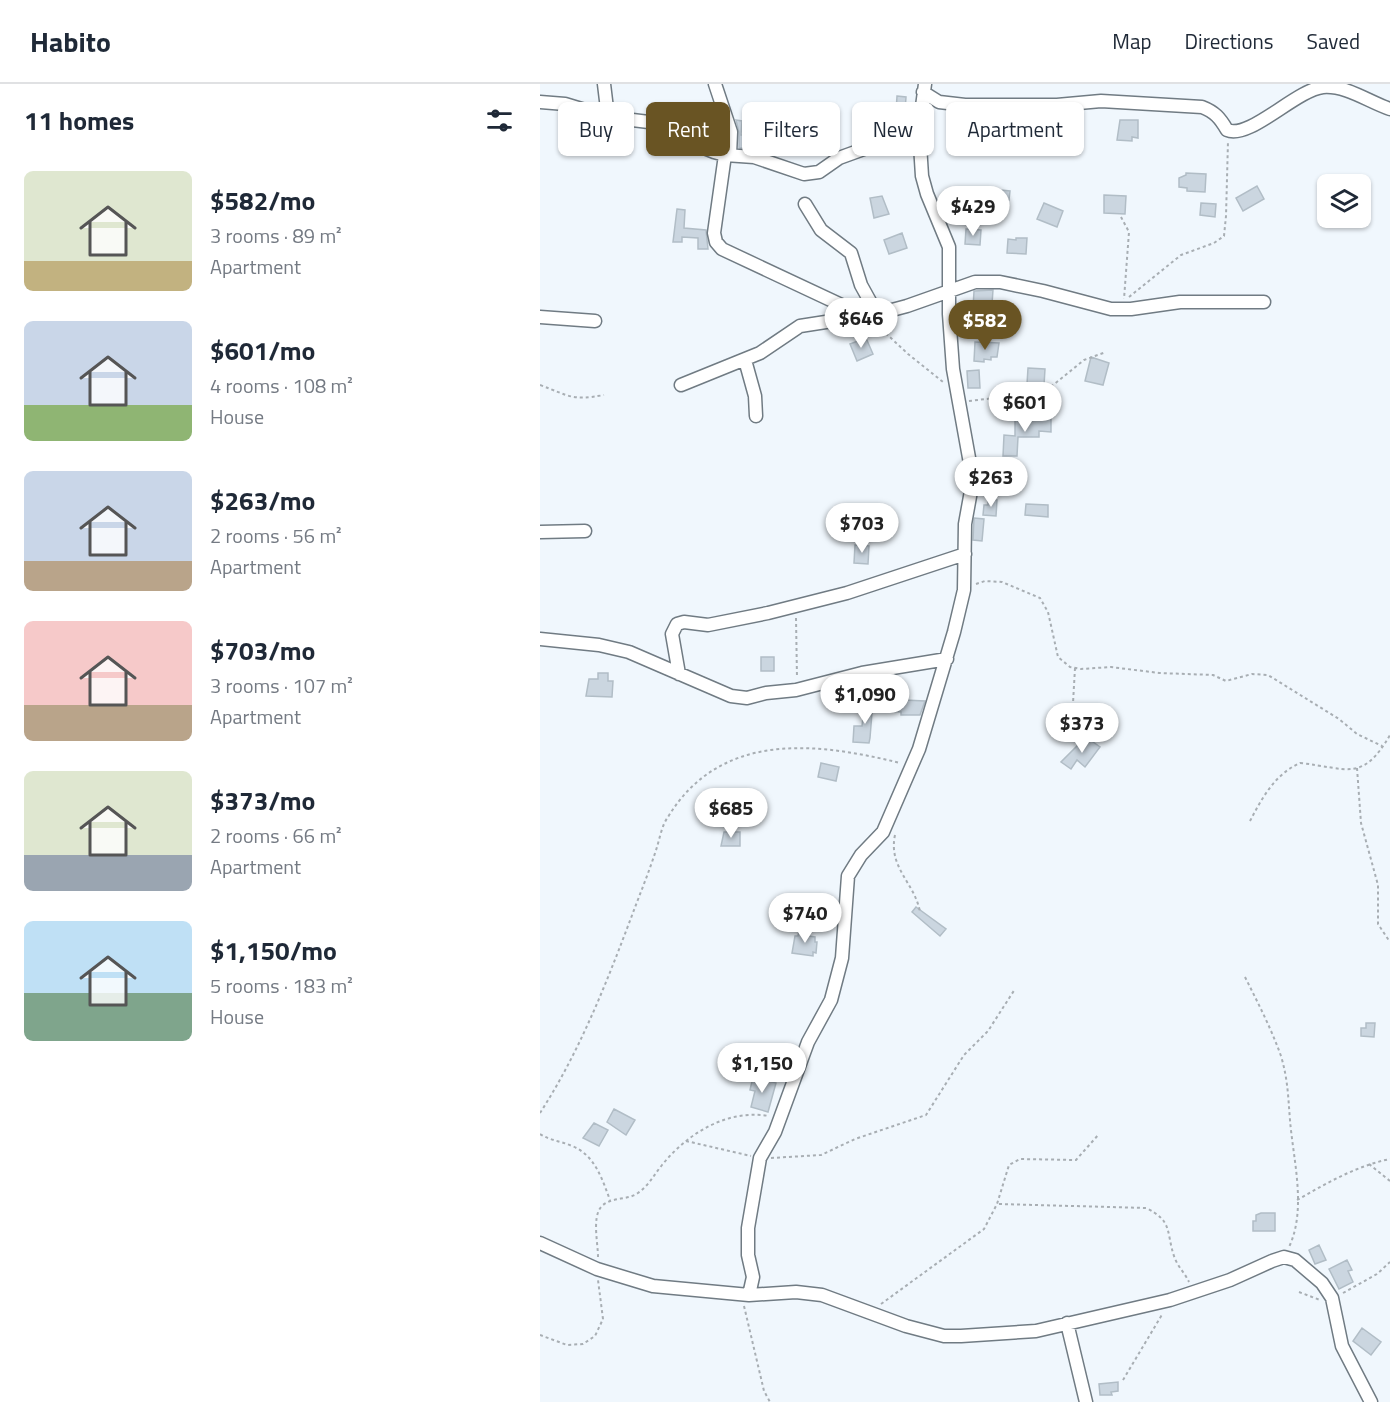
<!DOCTYPE html>
<html lang="en">
<head>
<meta charset="utf-8">
<style>
	:root { --surface:#fff; --page:#f2f2f3; --text:#1f2937; --muted:#747a83; --line:#e0e1e3; --accent:#695423 }
	body { margin:0; font-family:"Titillium Web",sans-serif; background:var(--page); color:var(--text); height:100vh; display:flex; flex-direction:column; font-size:22px; white-space:nowrap }
	* { box-sizing:border-box; margin:0 }
	p { font-size:20px; color:var(--muted) }
	.icon { flex:none; width:33px; height:33px; fill:none; stroke:currentColor; stroke-width:2; stroke-linecap:round; stroke-linejoin:round }
	.map { position:relative; flex:1; overflow:hidden }
	.details { display:flex; flex-direction:column; background:var(--surface); width:540px }
	.details>* { flex:none }
	.banner { position:absolute; left:18px; top:18px; width:570px; height:54px; display:flex; gap:12px }
	.tools { position:absolute; left:777px; top:90px; display:grid; gap:12px }
	.tools a { display:grid; place-items:center; width:54px; height:54px; border-radius:9px; background:var(--surface); box-shadow:0 2px 4px #0004; font-size:30px }
	.price { position:absolute; translate:-50% -51px; padding:0 14px; border-radius:21px; background:#fff; color:#222; font-size:20px; line-height:39px; filter:drop-shadow(0 2px 3px #0008) }
	.price::after { content:''; position:absolute; left:50%; top:36px; width:18px; height:14px; margin-left:-9px; background:inherit; clip-path:polygon(0 0,100% 0,50% 100%) }
	.price.on { background:var(--accent); color:#fff }
	ul { padding:0; list-style:none }
	li { display:flex; align-items:center; gap:18px; height:150px; padding:0 24px }
	li span { display:grid; place-items:center; flex:none; width:168px; height:120px; border-radius:9px; color:#555 }
	li>.icon { margin-inline-start:auto }
	span .icon { width:72px; height:72px; fill:#fffc; stroke-width:1 }
	li b { font-size:26px }
	h2 { display:flex; justify-content:space-between; align-items:center; height:72px; padding:0 24px; font-size:26px }
	.chip { padding:0 21px; border-radius:9px; background:var(--surface); box-shadow:0 2px 4px #0004; font-size:21px; line-height:54px }
	.chip.on { background:var(--accent); color:#fff }
	header { display:flex; align-items:center; gap:36px; box-sizing:border-box; height:84px; padding:0 30px; background:var(--surface); border-bottom:2px solid var(--line) }
	header strong { font-size:28px }
	nav { display:flex; gap:33px; margin-inline-start:auto; font-size:21px }
	main { display:flex; flex:1; min-height:0 }
	.map>svg:first-child { display:block }
	.building { fill:#cbd6e0; stroke:#b1bdc6; stroke-width:1.5 }
	.lines { fill:none; stroke-linecap:round; stroke-linejoin:round }
	.minor-casing { stroke:#707b83; stroke-width:15 }
	.path { stroke:#a8aeb3; stroke-width:2; stroke-dasharray:3 3; stroke-linecap:butt }
	.minor { stroke:#fff; stroke-width:12 }
</style>
</head>
<body>
<header>
<strong>Habito</strong>
<nav><a>Map</a><a>Directions</a><a>Saved</a></nav>
</header>
<main>
<section class="details">
<h2>11 homes<svg class="icon" aria-label="filters" viewBox="0 0 24 24"><path d="M4 7h16M4 17h16"/><circle cx="9" cy="7" r="2"/><circle cx="15" cy="17" r="2"/></svg></h2>
<ul>
<li><span style="background:linear-gradient(#dfe7d0 75%,#c2b280 0)"><svg class="icon" aria-label="home" viewBox="0 0 24 24"><path d="M3 11l9-7 9 7M6 9v11h12V9"/></svg></span><div><b>$582/mo</b><p>3 rooms · 89 m²</p><p>Apartment</p></div></li>
<li><span style="background:linear-gradient(#c9d6e8 70%,#8fb573 0)"><svg class="icon" aria-label="home" viewBox="0 0 24 24"><path d="M3 11l9-7 9 7M6 9v11h12V9"/></svg></span><div><b>$601/mo</b><p>4 rooms · 108 m²</p><p>House</p></div></li>
<li><span style="background:linear-gradient(#c9d6e8 75%,#b9a48a 0)"><svg class="icon" aria-label="home" viewBox="0 0 24 24"><path d="M3 11l9-7 9 7M6 9v11h12V9"/></svg></span><div><b>$263/mo</b><p>2 rooms · 56 m²</p><p>Apartment</p></div></li>
<li><span style="background:linear-gradient(#f6c9c9 70%,#b9a48a 0)"><svg class="icon" aria-label="home" viewBox="0 0 24 24"><path d="M3 11l9-7 9 7M6 9v11h12V9"/></svg></span><div><b>$703/mo</b><p>3 rooms · 107 m²</p><p>Apartment</p></div></li>
<li><span style="background:linear-gradient(#dfe7d0 70%,#9aa5b1 0)"><svg class="icon" aria-label="home" viewBox="0 0 24 24"><path d="M3 11l9-7 9 7M6 9v11h12V9"/></svg></span><div><b>$373/mo</b><p>2 rooms · 66 m²</p><p>Apartment</p></div></li>
<li><span style="background:linear-gradient(#bfe0f5 60%,#7fa58c 0)"><svg class="icon" aria-label="home" viewBox="0 0 24 24"><path d="M3 11l9-7 9 7M6 9v11h12V9"/></svg></span><div><b>$1,150/mo</b><p>5 rooms · 183 m²</p><p>House</p></div></li>
</ul>
</section>
<div class="map">
<svg width="850" height="1318" viewBox="0 0 850 1318">
	<rect width="100%" height="100%" fill="#f0f7fd"/>
	<path class="building" d="M357,12L366,13L364,42L358,44H355Z
		M228,23L247,24V30H250L247,46H241V50L230,49V45H222V33L228,34Z
		M196,36L202,37L201,51H211L210,64H199V48Z
		M580,36H598V54L592,53V57L577,56Z
		M646,89L666,90L665,108L647,107V104L639,103V94L646,91Z
		M717,102L724,115L703,127L696,114Z
		M441,104L470,107L469,116L448,115V118H440Z
		M564,111L586,112L585,130L564,129Z
		M342,112L349,130L334,134L330,114Z
		M504,119L523,127L517,143L497,135Z
		M661,119L676,120L675,133L660,131Z
		M137,125L145,126L144,144L166,146L168,165H158V154L142,153V158H133Z
		M426,145L441,146L440,161L425,160Z
		M362,149L367,164L349,170L344,156Z
		M476,154H487L486,170L467,169L468,155L476,156Z
		M453,206L452,220H449L448,225L433,224L434,207Z
		M326,254L333,270L317,277L310,260Z
		M435,258L459,259L457,273H451V276L444,275V278L434,277Z
		M551,273L569,279L563,301L545,297Z
		M488,284L505,285L504,301L487,300Z
		M439,286L440,304H428L427,287Z
		M502,334L511,335V348L499,347V353H478L477,372H463L464,351L475,352V336Z
		M448,416H457L456,432L443,431L444,421H448Z
		M486,420L508,421V433L485,431Z
		M434,434L444,435L442,457L433,456Z
		M315,461L329,462L328,480L314,479Z
		M221,573H234V587H221Z
		M58,589H68V597H73L72,613L46,612L49,595H58Z
		M349,611L364,612V616L385,617L380,631H361V628L348,627Z
		M325,615L333,616L330,654L329,659L313,658L314,642H322Z
		M546,653L560,663L545,683L537,676L531,685L521,678Z
		M281,679L299,683L296,697L278,693Z
		M184,748H200V762H181Z
		M247,811L264,812L263,815H267L268,828H266L265,835L245,834Z
		M376,823L406,845L400,852L372,828Z
		M259,847L269,849L268,852L275,853V858H277L276,869L273,868V872L252,869L255,852H258Z
		M826,939H835L834,953L821,952V944H826Z
		M213,993L236,999L228,1028L211,1023L215,1007L210,1006Z
		M74,1025L95,1036L86,1051L67,1038Z
		M54,1039L68,1046L59,1062L43,1054Z
		M721,1129H735V1147H713V1137H716V1131Z
		M779,1161L786,1176L775,1180L769,1166Z
		M807,1176L812,1186L808,1187L813,1198L799,1205L789,1185Z
		M822,1244L841,1258L831,1271L813,1257Z
		M578,1298V1307L571,1308L572,1311H560L559,1300Z"/>
	<g class="lines">
		<g class="minor-casing">
			<path id="minor" d="M64,0L68,33
				M175,0L191,48L190,71
				M383,8L399,18L425,21H517L561,17L662,23C675,28 680,34 687,46C709,56 756,6 783,3C806,1 829,18 850,25
				M0,18L25,20L68,33L133,41L147,48L164,64L174,68L185,71L214,73L264,90L279,88L299,74L379,45
				M185,71L174,149L176,158L182,165L327,233
				M265,120L281,146L311,169L321,201L337,230
				M0,233L55,237
				M205,276L215,312L216,332
				M141,301L220,269L260,242L337,230L367,222L435,198H460L503,207L571,225H591L640,218H724
				M0,448L45,447
				M0,555L59,561L89,568L191,612L207,614L226,609L256,606L322,589L407,575
				M139,590L132,550L137,540L144,538L168,541L228,529L307,509L425,470
				M0,1159L57,1185L113,1202L209,1211L256,1208L282,1211L366,1242L404,1252H421L496,1247L630,1216L690,1196L732,1177L744,1173L755,1176L782,1199L792,1214L802,1262L831,1318
				M209,1211L213,1193L208,1171V1144L220,1074L235,1048L268,958L291,916L302,874L308,792L321,771L343,748L379,665L414,548L424,506L425,440L433,396L413,285L409,230V163L387,110L382,92L379,45L385,0
				M527,1239L546,1318"/>
		</g>
		<path class="path" d="M581,133L589,148L584,215
			M589,213L641,171L674,159L684,152L686,132L688,57
			M337,241L368,270L403,298
			M0,301C30,312 31,317 64,311
			M429,317L489,310L507,306L544,276L566,268
			M436,500L445,497L462,498L500,514L508,528L518,573L530,583L541,585L571,583L619,589L673,591L686,597L712,590L728,591L799,635L817,650L842,662
			M256,534L257,594
			M535,584L533,619L546,650
			M817,684L821,739L838,801V840L850,858
			M710,737C722,714 735,690 760,679C808,684 822,699 850,651
			M355,751C348,784 375,799 380,828
			M705,893C718,919 731,944 741,972C748,996 748,1012 750,1036C753,1075 767,1125 749,1163
			M0,1029C42,964 70,890 97,818C104,800 111,782 117,763C120,753 122,741 128,733C180,647 276,658 360,679
			M0,1050C11,1057 21,1057 32,1062C55,1071 62,1095 70,1116
			M146,1057L211,1072
			M231,1074L281,1071L315,1055L386,1031L424,971L448,947L475,905
			M829,1080L850,1097
			M757,1116C787,1099 816,1082 850,1075
			M459,1120L606,1124C633,1137 626,1148 634,1172C637,1182 645,1189 649,1198
			M58,1173C58,1159 52,1134 61,1123C71,1112 87,1117 98,1109C109,1101 114,1091 122,1081C148,1049 187,1025 229,1032
			M759,1208L780,1216
			M803,1209L837,1190L850,1178
			M341,1220L444,1145L457,1120L469,1081L480,1075L536,1076L559,1050
			M204,1222L224,1307L230,1318
			M0,1251L27,1261L43,1260L55,1252L63,1235L58,1196
			M583,1296L623,1229"/>
		<use href="#minor" class="minor"/>
	</g>
</svg>
<div class="tools">
<a><svg class="icon" aria-label="layers" viewBox="0 0 24 24"><path d="M12 4l9 5-9 5-9-5zM3 14l9 5 9-5"/></svg></a>
</div>
<b class="price" style="left:433px;top:153px">$429</b>
<b class="price" style="left:321px;top:265px">$646</b>
<b class="price on" style="left:445px;top:267px">$582</b>
<b class="price" style="left:485px;top:349px">$601</b>
<b class="price" style="left:451px;top:424px">$263</b>
<b class="price" style="left:322px;top:470px">$703</b>
<b class="price" style="left:325px;top:641px">$1,090</b>
<b class="price" style="left:542px;top:670px">$373</b>
<b class="price" style="left:191px;top:755px">$685</b>
<b class="price" style="left:265px;top:860px">$740</b>
<b class="price" style="left:222px;top:1010px">$1,150</b>
<div class="banner">
<a class="chip">Buy</a>
<a class="chip on">Rent</a>
<a class="chip">Filters</a>
<a class="chip">New</a>
<a class="chip">Apartment</a>
</div>
</div>
</main>
</body>
</html>
